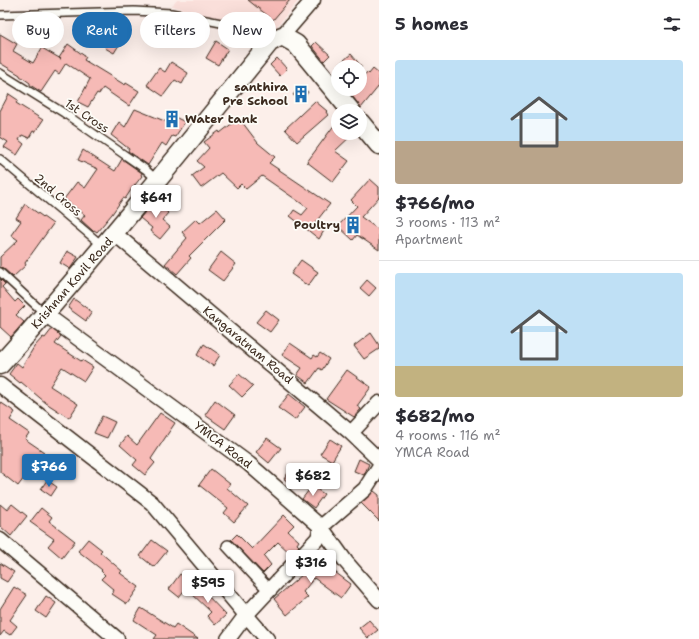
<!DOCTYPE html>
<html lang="en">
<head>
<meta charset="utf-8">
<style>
	:root { --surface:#fff; --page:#f7f7f7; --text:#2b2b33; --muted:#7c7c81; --line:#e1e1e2; --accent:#1f6fb2 }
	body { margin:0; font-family:"Shantell Sans",sans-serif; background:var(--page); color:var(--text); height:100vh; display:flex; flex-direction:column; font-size:15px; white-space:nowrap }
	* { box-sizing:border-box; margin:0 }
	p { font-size:13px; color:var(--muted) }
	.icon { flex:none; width:22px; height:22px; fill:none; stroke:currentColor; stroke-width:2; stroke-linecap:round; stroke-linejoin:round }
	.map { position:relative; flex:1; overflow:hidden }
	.side { display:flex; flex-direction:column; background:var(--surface); width:320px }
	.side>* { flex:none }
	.hud { position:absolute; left:12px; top:12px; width:307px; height:36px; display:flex; gap:8px }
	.buttons { position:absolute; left:331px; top:60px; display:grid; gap:8px }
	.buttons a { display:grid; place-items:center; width:36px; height:36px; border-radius:50%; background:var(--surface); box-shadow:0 4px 16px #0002; font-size:20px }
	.price { position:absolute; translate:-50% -34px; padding:0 9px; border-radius:4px; background:#fff; color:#222; font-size:13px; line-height:26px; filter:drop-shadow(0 1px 2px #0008) }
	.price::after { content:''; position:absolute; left:50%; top:24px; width:12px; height:9px; margin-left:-6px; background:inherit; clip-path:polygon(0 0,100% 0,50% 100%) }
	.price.current { background:var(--accent); color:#fff }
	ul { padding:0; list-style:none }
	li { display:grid; align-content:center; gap:8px; height:212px; padding:0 16px }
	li+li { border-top:1px solid var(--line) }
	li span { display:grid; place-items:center; height:124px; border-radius:4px; color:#555 }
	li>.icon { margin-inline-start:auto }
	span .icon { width:72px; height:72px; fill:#fffc; stroke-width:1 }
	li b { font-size:17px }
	h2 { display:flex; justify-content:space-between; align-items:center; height:48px; padding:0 16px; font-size:17px }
	.chip { padding:0 14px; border-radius:18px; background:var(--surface); box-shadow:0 4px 16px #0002; font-size:14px; line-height:36px }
	.chip.current { background:var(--accent); color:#fff }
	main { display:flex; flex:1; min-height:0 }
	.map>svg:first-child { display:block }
	.built { fill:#fadfda }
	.building { fill:#f6bab6; stroke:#3b2a1e }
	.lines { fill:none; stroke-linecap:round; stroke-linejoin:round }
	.service-casing { stroke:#3b2a1e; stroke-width:10 }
	.pedestrian-casing { stroke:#3b2a1e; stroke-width:14 }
	.minor-casing { stroke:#3b2a1e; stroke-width:17 }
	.tertiary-casing { stroke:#3b2a1e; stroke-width:21 }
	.service { stroke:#fdfcf7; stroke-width:7 }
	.pedestrian { stroke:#fdfcf7; stroke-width:11 }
	.minor { stroke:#fdfcf7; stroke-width:14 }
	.tertiary { stroke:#fdfcf7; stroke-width:18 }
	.labels { text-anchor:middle; stroke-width:3.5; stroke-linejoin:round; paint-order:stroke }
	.poi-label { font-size:12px; font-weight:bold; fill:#3b2a1e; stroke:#fdfcf7; text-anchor:end }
	.street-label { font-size:12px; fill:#3b2a1e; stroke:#fdfcf7 }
</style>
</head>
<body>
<main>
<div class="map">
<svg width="379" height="639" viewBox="0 0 379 639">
	<rect width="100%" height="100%" fill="#fcefea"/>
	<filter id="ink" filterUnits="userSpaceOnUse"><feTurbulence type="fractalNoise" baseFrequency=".025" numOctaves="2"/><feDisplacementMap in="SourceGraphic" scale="8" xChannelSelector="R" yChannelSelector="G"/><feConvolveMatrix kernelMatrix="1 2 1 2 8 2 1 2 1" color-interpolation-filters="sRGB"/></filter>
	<g filter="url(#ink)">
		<path class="built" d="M177,0H299L274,30L259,31L172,6Z"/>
		<path class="building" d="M248,0H290L273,20Z
			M119,27L127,32L114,53L105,48Z
			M0,34L17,44L13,51L33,63L42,48L61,59L59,58L68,44L86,57L84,60L125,85L126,83L139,91L129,106L103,88L99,94L97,93L88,107L78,102L90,79L66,63L59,74L55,71L41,92L30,85V83L20,76V75L0,63Z
			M216,41L228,49L218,65L206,58Z
			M316,42L330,55L324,61L312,46Z
			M351,54L362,67H336Z
			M277,58L287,69L280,76L270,65Z
			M171,62L188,73L182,84L175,80L163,96L147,85L159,68L165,72Z
			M373,69L379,74V86L361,108L350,93L353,89H360V81L367,72L369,74Z
			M300,86L308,92L302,101L293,95Z
			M9,94L18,100L16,103L43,120L35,132L33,131L29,138L22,135L19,140L24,144L17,155L4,147L8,142L0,137V111Z
			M315,101L327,111L326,112L328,115L297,142L285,129Z
			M135,109L167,122L171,115L185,122L175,137L172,136L166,146L162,143L148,165L128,151L129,149L111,135L119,122L125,127Z
			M239,118L258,143L275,157L269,163L330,204L315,223L325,229L319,239L290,216L294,210L302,215L308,208L262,176L246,189L241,184L237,188L221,173L201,188L192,176L204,167L197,161L209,148L204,142L219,131L220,133Z
			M338,120V133H354L335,151L349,161L333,182L307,162Z
			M83,150L115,171L122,159L142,173L141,175L142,176L135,185V184L125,199L123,198L112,214L97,232L94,230L93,231L81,220L85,215L64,199L77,182L85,188L98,169L78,160Z
			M370,179L379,187V197L361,217L379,230V250L357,235L353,240L338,226L357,206L351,200Z
			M155,200L168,213L162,220L170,227L160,239L150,231L152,228L140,218Z
			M25,204L53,224L25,263L26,265L13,277L3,268L0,267V257L18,240L11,235L21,221L16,218Z
			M217,209L226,219L189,256L191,258L177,274L165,264L187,238L182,232L196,219L200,223Z
			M67,251L78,257L70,269L60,263Z
			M221,252L236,264L223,281L208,270Z
			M301,260L318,272L308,286L291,274Z
			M0,279L5,284L2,287L15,302L18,299L25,306L16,315L24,322L11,337L0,327Z
			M367,280L376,288L369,296L360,288Z
			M74,299L92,312L86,321L68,308Z
			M266,310L279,320L270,332L256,322Z
			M52,329L61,336L55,344L81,361L82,360L93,367L84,381L62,367L50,386L78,404L69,418L46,403L21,382L20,383L9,374L17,363L22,367L34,347L43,337L45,338Z
			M371,333L379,345V349L364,359L354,346Z
			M290,343L312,358L314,355L317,357L320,353L329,359L322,370L319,368L308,383L297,375L302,368L282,355Z
			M204,344L220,355L213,366L197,355Z
			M347,370L371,387L357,406L361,409L354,417L326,399Z
			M239,374L253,386L242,397L229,385Z
			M289,394L305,407L295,420L278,408Z
			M215,400L235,415L225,429L205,415Z
			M0,402L15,412L10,420L29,433L25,439L44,452L18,486L0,472Z
			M160,413L175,423L151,459L155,463L145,475L133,465L137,460L120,445L127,436L137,445Z
			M102,416L115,422L107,438L94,433Z
			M267,438L281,448L269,463L256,452Z
			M330,439L341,446L332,461L320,454Z
			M359,459L369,464L364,475L354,471Z
			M211,469L230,484L227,488L248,506L234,522L224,513L228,508L199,485Z
			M290,470L298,475L292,484L284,479Z
			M47,480L57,487L51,496L41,489Z
			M312,486L324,494L314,508L302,499Z
			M374,491L379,495V521L361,503Z
			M0,504L7,510L12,504L27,516L11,536L0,526Z
			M41,508L52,517L49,521L75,541L62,558L48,546L54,539L30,522Z
			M284,515L294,525L288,531L299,541L297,544L299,546L291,554L278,542L264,556L271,565L263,573L231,540L237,534L252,549Z
			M88,539L102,550L100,552L122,571L120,573L139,587L127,604L112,594L114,590L101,579L105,575L101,571L102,570L78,551Z
			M152,540L167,551L154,567L140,556Z
			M312,556L319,562L325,556L329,560L324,566L327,568L328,567L351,584L341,598L314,578L303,592L308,597L287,615L274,599L303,574L299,571Z
			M0,563L14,572L7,582L0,578Z
			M180,574L191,582L179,597L169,589Z
			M198,583L208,593L206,594L226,615L215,625L207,616L211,612L190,592Z
			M14,587L27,595L10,620L17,626L10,635L4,631L0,636V609Z
			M46,596L56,603L46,618L36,611Z
			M141,608L173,628L176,624L198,639H154L157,635L134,620Z
			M369,620L378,630L368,638L359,628Z"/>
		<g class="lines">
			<g class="service-casing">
				<path id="service" d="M0,15L134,11L171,13L231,25L269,41
					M0,73L64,113L145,169L158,181
					M0,159L103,246
					M0,272L45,314"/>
			</g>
			<g class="pedestrian-casing">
				<path id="pedestrian" d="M228,546L269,590"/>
			</g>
			<g class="minor-casing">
				<path id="minor" d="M282,36L313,0
					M114,233L351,433L379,460
					M45,314L249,464L321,527L346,562L379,600
					M0,385L152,503L246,615L318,538L321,527L365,489L379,467
					M351,433L379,403
					M0,540L117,639
					M228,639L246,615L267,639"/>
			</g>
			<g class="tertiary-casing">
				<path id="tertiary" d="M360,122L379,145
					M0,365C94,260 182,151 270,42L282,36L296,44L351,111"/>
			</g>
			<use href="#service" class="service"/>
			<use href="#pedestrian" class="pedestrian"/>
			<use href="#minor" class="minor"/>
			<use href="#tertiary" class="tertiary"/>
		</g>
	</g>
	<defs>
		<g id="building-bare" transform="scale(1.38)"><path d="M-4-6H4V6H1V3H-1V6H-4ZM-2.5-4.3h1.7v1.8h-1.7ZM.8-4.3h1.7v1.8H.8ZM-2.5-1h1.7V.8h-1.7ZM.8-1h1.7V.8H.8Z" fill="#1f6fb2" stroke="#fdfcf7" stroke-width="2.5" paint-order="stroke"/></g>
	</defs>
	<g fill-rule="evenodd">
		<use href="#building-bare" x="301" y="94"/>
		<use href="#building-bare" x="172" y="119"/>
		<use href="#building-bare" x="353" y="225"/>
	</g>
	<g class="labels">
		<g class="poi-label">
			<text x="288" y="91">santhira<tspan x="288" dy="14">Pre School</tspan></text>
			<text x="185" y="123" text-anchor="start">Water tank</text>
			<text x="340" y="229">Poultry</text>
		</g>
		<g class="street-label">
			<text transform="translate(87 116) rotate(34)" y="4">1st Cross</text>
			<text transform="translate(58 195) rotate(41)" y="4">2nd Cross</text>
			<text transform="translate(72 283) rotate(-49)" y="4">Krishnan Kovil Road</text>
			<text transform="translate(248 345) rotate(40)" y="4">Kangaratnam Road</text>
			<text transform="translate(223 445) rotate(37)" y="4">YMCA Road</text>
		</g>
	</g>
</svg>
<div class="buttons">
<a><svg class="icon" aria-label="locate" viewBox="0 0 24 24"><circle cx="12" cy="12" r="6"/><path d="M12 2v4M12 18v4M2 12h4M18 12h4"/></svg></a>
<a><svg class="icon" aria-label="layers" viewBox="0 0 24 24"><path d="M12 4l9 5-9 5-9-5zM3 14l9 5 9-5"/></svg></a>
</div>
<b class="price" style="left:156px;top:219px">$641</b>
<b class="price current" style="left:49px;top:488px">$766</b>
<b class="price" style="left:313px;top:497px">$682</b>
<b class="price" style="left:311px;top:584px">$316</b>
<b class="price" style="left:208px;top:604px">$595</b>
<div class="hud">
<a class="chip">Buy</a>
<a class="chip current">Rent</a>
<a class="chip">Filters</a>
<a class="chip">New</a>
</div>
</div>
<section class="side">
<h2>5 homes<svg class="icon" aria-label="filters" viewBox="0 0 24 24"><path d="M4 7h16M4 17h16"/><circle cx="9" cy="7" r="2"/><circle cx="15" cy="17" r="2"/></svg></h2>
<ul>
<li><span style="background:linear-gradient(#bfe0f5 65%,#b9a48a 0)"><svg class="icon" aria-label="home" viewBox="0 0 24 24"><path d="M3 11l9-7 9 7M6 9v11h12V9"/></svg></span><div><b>$766/mo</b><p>3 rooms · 113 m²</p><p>Apartment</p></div></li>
<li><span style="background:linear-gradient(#bfe0f5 75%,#c2b280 0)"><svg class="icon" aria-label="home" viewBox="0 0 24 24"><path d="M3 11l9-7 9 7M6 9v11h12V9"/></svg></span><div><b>$682/mo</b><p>4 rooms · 116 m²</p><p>YMCA Road</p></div></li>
</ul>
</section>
</main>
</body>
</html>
